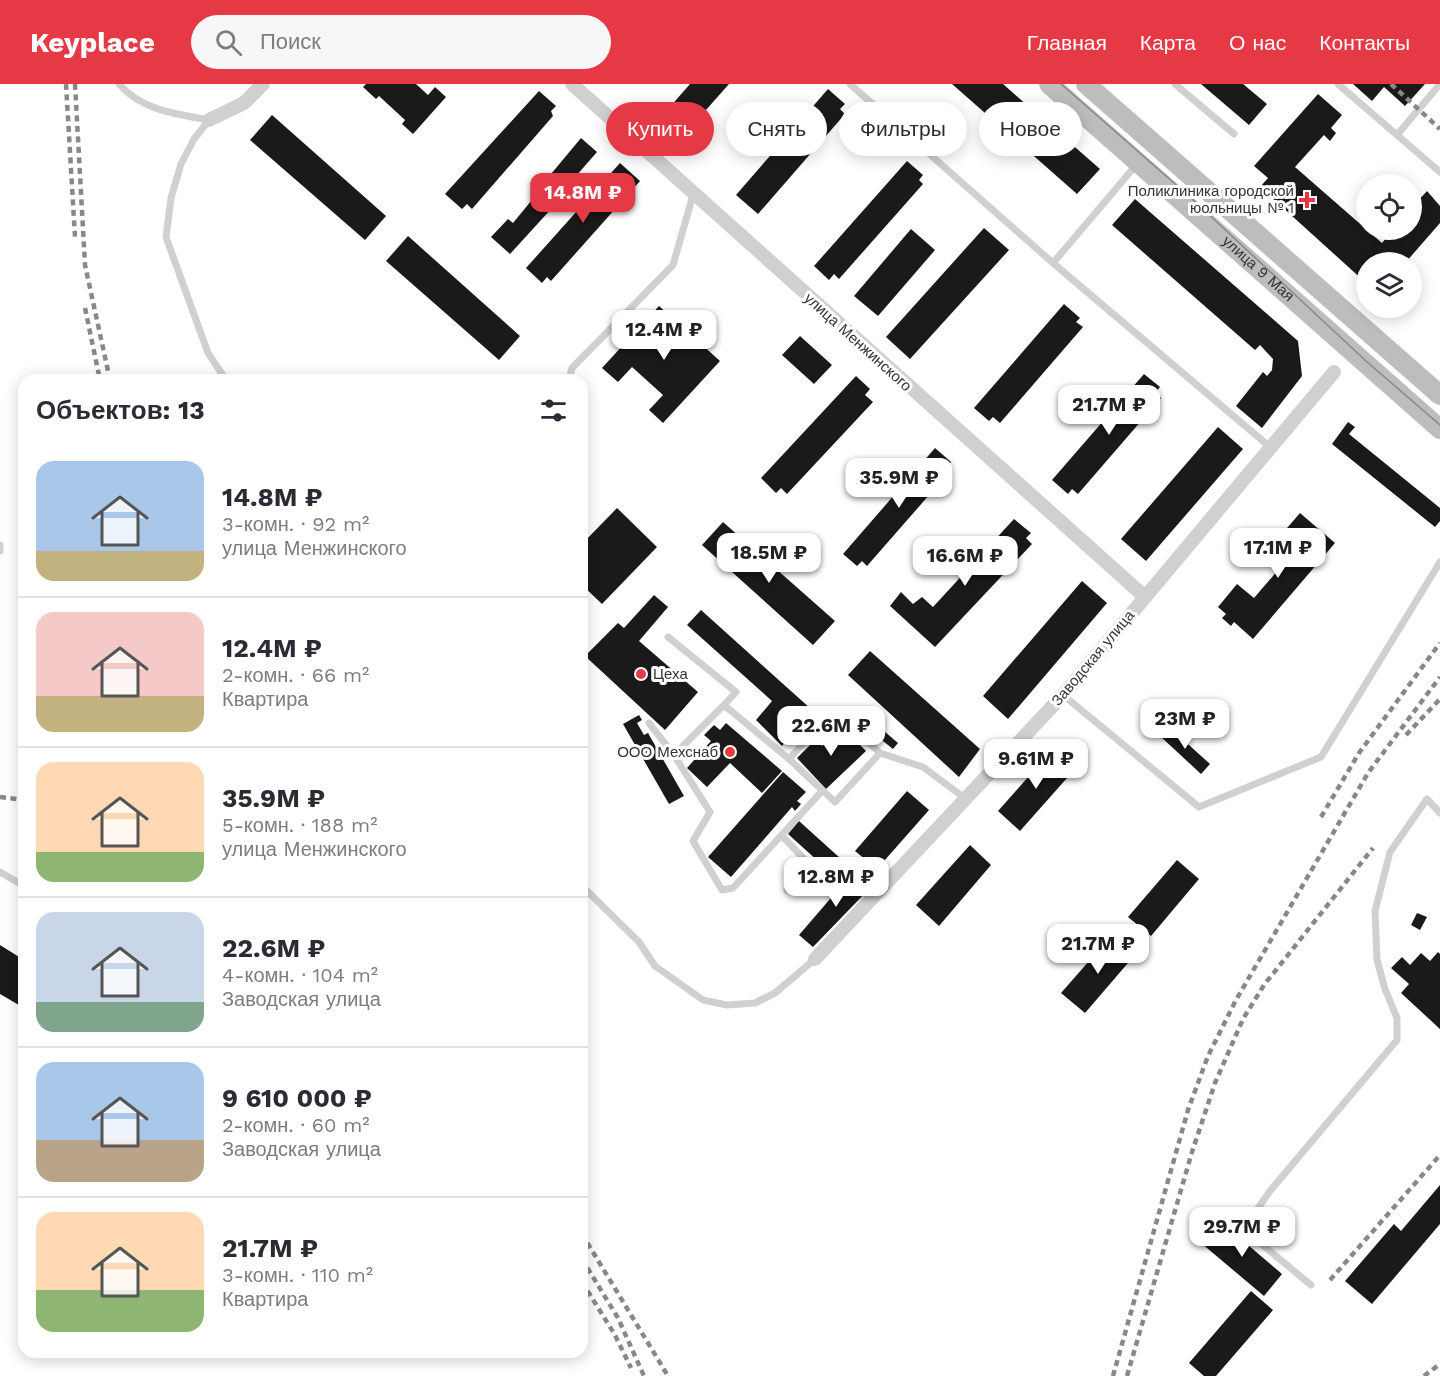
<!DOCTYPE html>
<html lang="ru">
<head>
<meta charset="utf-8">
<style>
	:root { --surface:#fff; --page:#f7f7f7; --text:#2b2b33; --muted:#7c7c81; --line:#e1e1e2; --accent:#e63946 }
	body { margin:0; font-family:"Work Sans",sans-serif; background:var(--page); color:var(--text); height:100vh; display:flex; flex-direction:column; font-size:22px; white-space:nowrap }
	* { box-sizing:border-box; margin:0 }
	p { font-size:20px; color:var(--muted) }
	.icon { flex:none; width:33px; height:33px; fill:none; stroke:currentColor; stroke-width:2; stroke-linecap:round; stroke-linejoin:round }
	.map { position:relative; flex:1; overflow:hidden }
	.panel { position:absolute; left:18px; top:290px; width:570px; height:984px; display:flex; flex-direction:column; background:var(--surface); border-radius:18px; box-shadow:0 3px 15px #0003 }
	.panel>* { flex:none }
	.guide { position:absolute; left:606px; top:18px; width:570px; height:54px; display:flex; gap:12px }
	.buttons { position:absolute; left:1356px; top:90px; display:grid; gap:12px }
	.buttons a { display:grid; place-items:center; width:66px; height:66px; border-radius:50%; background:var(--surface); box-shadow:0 3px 15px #0003; font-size:30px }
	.price { position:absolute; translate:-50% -51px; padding:0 14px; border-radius:12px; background:#fff; color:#222; font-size:20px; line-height:39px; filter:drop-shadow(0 2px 3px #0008) }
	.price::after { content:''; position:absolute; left:50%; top:36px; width:18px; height:14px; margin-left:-9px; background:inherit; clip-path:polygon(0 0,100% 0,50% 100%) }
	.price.selected { background:var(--accent); color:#fff }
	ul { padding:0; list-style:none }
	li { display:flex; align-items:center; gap:18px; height:150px; padding:0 18px }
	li+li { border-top:2px solid var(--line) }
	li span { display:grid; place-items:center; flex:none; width:168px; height:120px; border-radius:18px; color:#555 }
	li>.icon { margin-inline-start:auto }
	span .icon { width:72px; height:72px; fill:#fffc; stroke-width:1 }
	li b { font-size:26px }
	h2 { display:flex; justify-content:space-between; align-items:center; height:72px; padding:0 18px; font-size:26px }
	.pill { padding:0 21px; border-radius:27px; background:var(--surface); box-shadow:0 3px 15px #0003; font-size:21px; line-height:54px }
	.pill.selected { background:var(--accent); color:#fff }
	header { display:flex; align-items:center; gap:36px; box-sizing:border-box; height:84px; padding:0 30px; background:var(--accent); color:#fff }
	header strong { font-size:28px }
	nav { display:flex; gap:33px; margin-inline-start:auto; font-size:21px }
	.search { width:420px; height:54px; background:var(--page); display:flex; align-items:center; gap:15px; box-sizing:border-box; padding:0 21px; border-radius:33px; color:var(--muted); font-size:22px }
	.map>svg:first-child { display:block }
	.building { fill:#1a1a1a }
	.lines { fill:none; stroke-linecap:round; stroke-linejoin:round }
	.service { stroke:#d0d0d0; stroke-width:7 }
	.minor { stroke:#d0d0d0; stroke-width:14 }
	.secondary { stroke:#bdbdbd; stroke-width:20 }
	.tram { stroke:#888; stroke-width:1.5 }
	.rail { stroke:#888; stroke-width:4.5; stroke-dasharray:6 4.5; stroke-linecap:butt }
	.poi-dot { fill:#e63946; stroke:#fff; stroke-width:2 }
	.labels { text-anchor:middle; stroke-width:6; stroke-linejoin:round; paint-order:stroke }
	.poi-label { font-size:15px; fill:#333; stroke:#fff; text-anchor:end }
	.street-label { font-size:15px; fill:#333; stroke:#fff }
</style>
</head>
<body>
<header>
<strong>Keyplace</strong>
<div class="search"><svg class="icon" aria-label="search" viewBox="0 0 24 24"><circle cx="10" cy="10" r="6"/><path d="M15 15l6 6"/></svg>Поиск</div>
<nav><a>Главная</a><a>Карта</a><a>О нас</a><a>Контакты</a></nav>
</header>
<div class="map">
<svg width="1440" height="1292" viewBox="0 0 1440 1292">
	<rect width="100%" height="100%" fill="#fff"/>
	<path class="building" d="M366,0H416L428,11L435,3L446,13L413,50L402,40L405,36L379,12L376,15L363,3Z
		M690,0H729L682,53L677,48L672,55L655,40Z
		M952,0H1003L1100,85L1077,110Z
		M1201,0H1243L1267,20L1249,41Z
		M1353,0H1425L1405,22L1384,3L1372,17Z
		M828,5L845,20L840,25L845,30L758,130L736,111Z
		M539,7L556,22L551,27L553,32L472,125L467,120L462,125L445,110Z
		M1318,10L1342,31L1331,44L1336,49L1330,57L1324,51L1295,83L1382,159L1393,146H1412L1413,115L1417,118L1427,107L1440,122V139L1406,178H1366L1365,198L1260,103L1268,94L1254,82Z
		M272,31L386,132L365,156L250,56Z
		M581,54L597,68L562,108L546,96Z
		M907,77L923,91L919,96L923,100L839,195L834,190L829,196L814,182Z
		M620,79L640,97L551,197L547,193L542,199L526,184Z
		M545,100L563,112L510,170L491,153L508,135L513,139Z
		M1135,115L1298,257L1302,292L1262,344L1236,322L1263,288L1267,292L1272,286L1273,275L1260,261L1255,266L1112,141Z
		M984,144L1009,166L910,275L886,253Z
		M911,145L935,166L878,232L854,212Z
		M408,152L520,252L499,276L386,177Z
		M1064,220L1080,234L1076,238L1083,243L1000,339L993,333L989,337L974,324Z
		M659,222L720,277L663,339L649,326L663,311L632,283L618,298L602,284Z
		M800,252L832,281L814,300L782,271Z
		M1144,290L1160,303L1155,309L1161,314L1078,410L1072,405L1068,410L1052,396Z
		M856,292L870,305L865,311L873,318L787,410L781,404L776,409L761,394Z
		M1348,338L1355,343L1349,350L1440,424V437L1435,443L1332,360Z
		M1218,343L1243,365L1146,477L1121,455Z
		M935,364L951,378L947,383L951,386L867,482L862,477L857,482L843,470Z
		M617,424L657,463L602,520L582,501V460Z
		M1300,429L1335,459L1253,555L1234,538L1231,542L1222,534L1226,530L1218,523L1237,500L1254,514L1297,464L1281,451Z
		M1014,435L1031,449L1026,454L1032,460L935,563L890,522L901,508L913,520L922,513L933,523Z
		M723,438L835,537L813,561L702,461Z
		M1082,497L1107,519L1008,635L983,612Z
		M654,511L668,523L639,557L698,608L665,646L585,572L618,539L624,544Z
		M701,526L811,625L782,662L756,636L772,617L687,541Z
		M870,567L980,665L959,693L848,591Z
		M1202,616L1211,624L1201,635L1191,627Z
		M863,627L884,645L878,652L857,634Z
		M639,631L642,636L637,639L644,651L648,649L684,712L669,720L623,640Z
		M726,639L782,687L762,709L730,679L707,703L687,684L711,657L704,651L714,641L720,646Z
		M842,643L866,667L826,705L797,674L816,655L822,662Z
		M1169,643L1210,680L1201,690L1160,652Z
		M884,647L898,659L893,665L878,653Z
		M1053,665L1075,685L1020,747L998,727Z
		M783,688L806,708L797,717L801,720L795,727L792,723L731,793L708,773Z
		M907,707L929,726L877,785L855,767Z
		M799,737L840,774L829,787L788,750Z
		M970,761L991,781L939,842L916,821Z
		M1177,776L1199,795L1151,852L1128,833Z
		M855,786L873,801L813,863L799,851Z
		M1417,829L1427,833L1420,846L1411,841Z
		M1111,852L1134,872L1085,929L1061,909Z
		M0,861L24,876V924L0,910Z
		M1438,868L1440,870V945L1401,909L1409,900L1391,884L1402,873L1410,881L1421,869L1430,877Z
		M1440,1101V1140L1372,1220L1345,1197L1394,1140L1401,1147Z
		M1220,1137L1282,1190L1264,1212L1201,1159Z
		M1251,1207L1273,1226L1216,1292H1204L1189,1279Z"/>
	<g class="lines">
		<path class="service" d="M119,0C141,26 176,30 209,36L194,55L181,80L171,114L166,153L208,269L226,296
			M850,0L1053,179L1270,363
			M1175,0L1234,50
			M1338,0L1440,88
			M1397,51L1440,0
			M1053,179L1137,80
			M569,296L572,284L673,181L693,111
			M0,467V461
			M668,553L736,608L724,621L789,675
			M1063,611L1199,723L1321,673L1440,478
			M649,639L674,671L724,621
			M880,669L835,718L789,675L834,626L880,669L923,683L966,715
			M674,671L710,728L693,757L722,806L733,804L822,707
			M782,752L809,780L787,806
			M0,788L24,802
			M582,802L639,858L655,882L703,916L727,921L755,919L775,909L815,875
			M1311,1201L1259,1158L1251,1141L1256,1127L1270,1107L1397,956V934L1385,905L1377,876L1375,827L1390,768L1427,715L1440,729"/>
		<path class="minor" d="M572,0L1145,513
			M209,36L244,19L263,0
			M815,875L1063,611L1334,288"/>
		<g class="secondary">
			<path id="s1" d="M1049,0L1440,345"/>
			<path d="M1086,0L1440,311"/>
		</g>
		<path class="tram" d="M1061,0L1190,113L1366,277L1440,341"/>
		<path class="rail" d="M66,0L75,153
			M75,0L85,181L110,296
			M1391,0L1440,45
			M85,224L100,296
			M1406,651L1440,615
			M0,713L24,716
			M1321,733L1359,669L1440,559
			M582,1150L668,1292
			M582,1175L618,1234L644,1292
			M1330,1196L1440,1071
			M582,1198L615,1251L631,1284
			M1113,1292L1188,1026L1208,972L1236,916L1368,689L1440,593
			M1127,1292L1192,1068L1215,999L1243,935L1264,901L1373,764
			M1424,1292L1440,1280"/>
	</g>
	<g class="poi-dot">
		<path d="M1304 107h6v6h6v6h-6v6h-6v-6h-6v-6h6z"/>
		<circle cx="641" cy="590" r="6"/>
		<circle cx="730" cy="668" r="6"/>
	</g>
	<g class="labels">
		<g class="poi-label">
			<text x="1294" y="112">Поликлиника городской<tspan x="1294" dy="17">юольницы № 1</tspan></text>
			<text x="653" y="595" text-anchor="start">Цеха</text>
			<text x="718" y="673">ООО Мехснаб</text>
		</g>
		<g class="street-label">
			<text dy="5" stroke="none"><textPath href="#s1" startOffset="279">улица 9 Мая</textPath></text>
			<text transform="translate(858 258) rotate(42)" y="5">улица Менжинского</text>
			<text transform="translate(1093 574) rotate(-50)" y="5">Заводская улица</text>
		</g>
	</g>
</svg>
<div class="buttons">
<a><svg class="icon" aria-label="locate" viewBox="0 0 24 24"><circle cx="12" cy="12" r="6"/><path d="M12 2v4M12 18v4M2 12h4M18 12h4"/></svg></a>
<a><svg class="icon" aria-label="layers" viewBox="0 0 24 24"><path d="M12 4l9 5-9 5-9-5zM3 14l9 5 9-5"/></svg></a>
</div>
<b class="price selected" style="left:583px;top:140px">14.8M ₽</b>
<b class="price" style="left:664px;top:277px">12.4M ₽</b>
<b class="price" style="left:1109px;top:352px">21.7M ₽</b>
<b class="price" style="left:899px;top:425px">35.9M ₽</b>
<b class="price" style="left:1278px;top:495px">17.1M ₽</b>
<b class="price" style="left:769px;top:500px">18.5M ₽</b>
<b class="price" style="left:965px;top:503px">16.6M ₽</b>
<b class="price" style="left:1185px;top:666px">23M ₽</b>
<b class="price" style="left:831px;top:673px">22.6M ₽</b>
<b class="price" style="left:1036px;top:706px">9.61M ₽</b>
<b class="price" style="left:836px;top:824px">12.8M ₽</b>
<b class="price" style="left:1098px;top:891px">21.7M ₽</b>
<b class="price" style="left:1242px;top:1174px">29.7M ₽</b>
<div class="guide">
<a class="pill selected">Купить</a>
<a class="pill">Снять</a>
<a class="pill">Фильтры</a>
<a class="pill">Новое</a>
</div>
<section class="panel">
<h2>Объектов: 13<svg class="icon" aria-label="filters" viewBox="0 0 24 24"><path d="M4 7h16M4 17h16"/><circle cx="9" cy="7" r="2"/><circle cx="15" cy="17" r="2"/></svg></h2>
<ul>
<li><span style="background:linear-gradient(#a9c7e8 75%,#c2b280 0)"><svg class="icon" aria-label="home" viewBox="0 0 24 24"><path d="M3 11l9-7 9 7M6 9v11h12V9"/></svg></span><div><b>14.8M ₽</b><p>3-комн. · 92 m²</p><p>улица Менжинского</p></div></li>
<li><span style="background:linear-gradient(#f6c9c9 70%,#c2b280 0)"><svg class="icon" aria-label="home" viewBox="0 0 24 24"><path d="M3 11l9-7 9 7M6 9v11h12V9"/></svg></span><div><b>12.4M ₽</b><p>2-комн. · 66 m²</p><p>Квартира</p></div></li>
<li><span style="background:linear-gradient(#ffd9b3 75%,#8fb573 0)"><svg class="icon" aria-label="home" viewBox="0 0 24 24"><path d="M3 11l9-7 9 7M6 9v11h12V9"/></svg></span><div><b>35.9M ₽</b><p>5-комн. · 188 m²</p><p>улица Менжинского</p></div></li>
<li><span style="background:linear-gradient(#c9d6e8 75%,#7fa58c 0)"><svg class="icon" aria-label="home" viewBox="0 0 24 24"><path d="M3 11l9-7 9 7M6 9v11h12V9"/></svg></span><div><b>22.6M ₽</b><p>4-комн. · 104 m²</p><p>Заводская улица</p></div></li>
<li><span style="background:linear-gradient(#a9c7e8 65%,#b9a48a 0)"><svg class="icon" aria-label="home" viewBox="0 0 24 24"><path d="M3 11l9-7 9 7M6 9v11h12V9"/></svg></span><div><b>9 610 000 ₽</b><p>2-комн. · 60 m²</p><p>Заводская улица</p></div></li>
<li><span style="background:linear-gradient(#ffd9b3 65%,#8fb573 0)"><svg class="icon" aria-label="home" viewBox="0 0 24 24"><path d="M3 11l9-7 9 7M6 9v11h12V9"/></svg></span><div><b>21.7M ₽</b><p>3-комн. · 110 m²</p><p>Квартира</p></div></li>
</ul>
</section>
</div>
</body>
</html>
